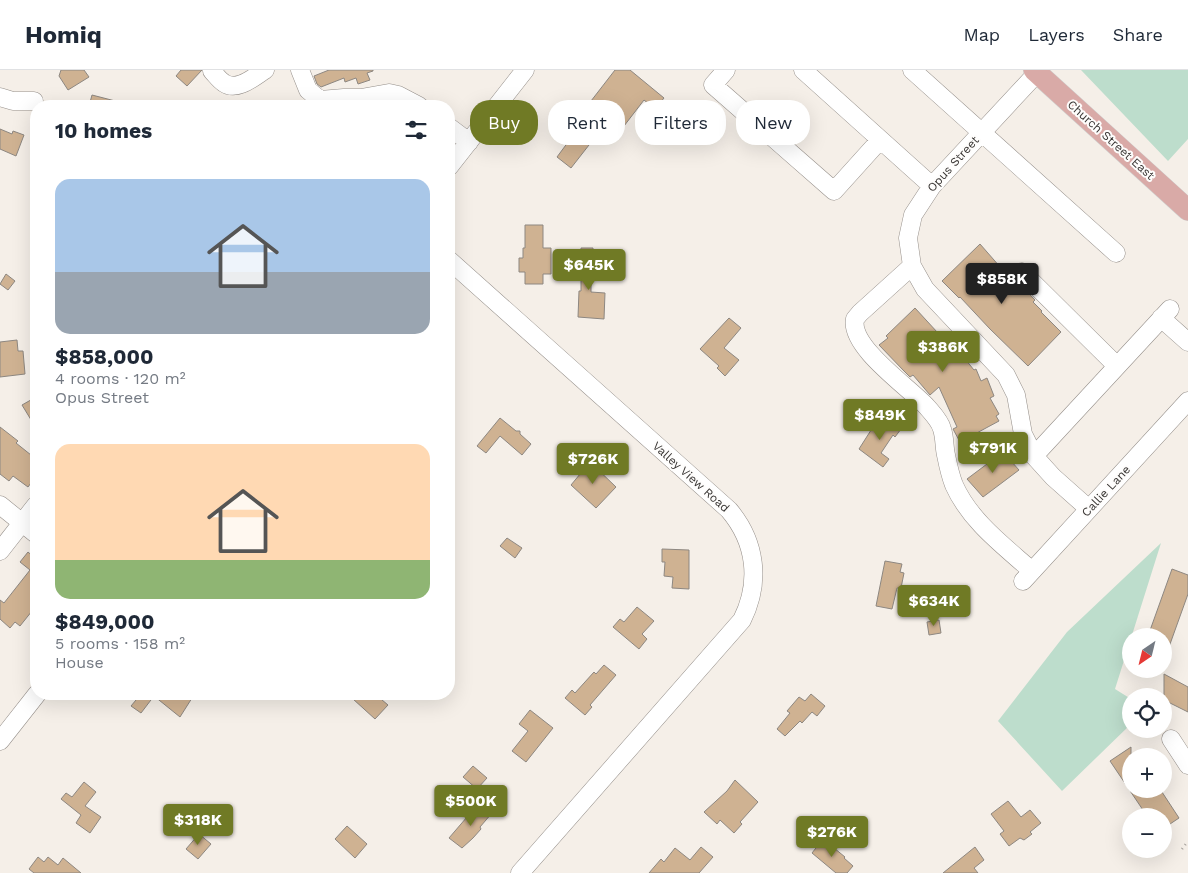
<!DOCTYPE html>
<html lang="en">
<head>
<meta charset="utf-8">
<style>
	:root { --surface:#fff; --page:#f6f6f7; --text:#1f2937; --muted:#747a83; --line:#e0e1e3; --accent:#707a25 }
	body { margin:0; font-family:"Work Sans",sans-serif; background:var(--page); color:var(--text); height:100vh; display:flex; flex-direction:column; font-size:19px; white-space:nowrap }
	* { box-sizing:border-box; margin:0 }
	p { font-size:16px; color:var(--muted) }
	.icon { flex:none; width:28px; height:28px; fill:none; stroke:currentColor; stroke-width:2; stroke-linecap:round; stroke-linejoin:round }
	.map { position:relative; flex:1; overflow:hidden }
	.panel { position:absolute; left:30px; top:30px; width:425px; height:600px; display:flex; flex-direction:column; background:var(--surface); border-radius:20px; box-shadow:0 5px 20px #0002 }
	.panel>* { flex:none }
	.guide { position:absolute; left:470px; top:30px; width:475px; height:45px; display:flex; gap:10px }
	.needle { width:32px; rotate:215deg }
	.buttons { position:absolute; left:1122px; top:558px; display:grid; gap:10px }
	.buttons a { display:grid; place-items:center; width:50px; height:50px; border-radius:50%; background:var(--surface); box-shadow:0 5px 20px #0002; font-size:25px }
	.price { position:absolute; translate:-50% -42px; padding:0 11px; border-radius:5px; background:var(--accent); color:#fff; font-size:16px; line-height:32px; filter:drop-shadow(0 1px 2px #0008) }
	.price::after { content:''; position:absolute; left:50%; top:30px; width:15px; height:11px; margin-left:-8px; background:inherit; clip-path:polygon(0 0,100% 0,50% 100%) }
	.price.on { background:#222; color:#fff }
	ul { padding:0; list-style:none }
	li { display:grid; align-content:center; gap:10px; height:265px; padding:0 25px }
	li span { display:grid; place-items:center; height:155px; border-radius:15px; color:#555 }
	li>.icon { margin-inline-start:auto }
	span .icon { width:90px; height:90px; fill:#fffc; stroke-width:1 }
	li b { font-size:21px }
	h2 { display:flex; justify-content:space-between; align-items:center; height:60px; padding:0 25px; font-size:21px }
	.pill { padding:0 18px; border-radius:20px; background:var(--surface); box-shadow:0 5px 20px #0002; font-size:18px; line-height:45px }
	.pill.on { background:var(--accent); color:#fff }
	header { display:flex; align-items:center; gap:30px; box-sizing:border-box; height:70px; padding:0 25px; background:var(--surface); border-bottom:1px solid var(--line) }
	header strong { font-size:24px }
	nav { display:flex; gap:28px; margin-inline-start:auto; font-size:18px }
	.map>svg:first-child { display:block }
	.green { fill:#bdddcc }
	.building { fill:#cfb292; stroke:#8d8781 }
	.lines { fill:none; stroke-linecap:round; stroke-linejoin:round }
	.minor-casing { stroke:#958f8a; stroke-width:19 }
	.major-casing { stroke:#cfcfce; stroke-width:22 }
	.path { stroke:#a29e99; stroke-width:2.5; stroke-dasharray:1 4; stroke-linecap:butt }
	.minor { stroke:#fff; stroke-width:18 }
	.major { stroke:#d9aaa7; stroke-width:21 }
	.labels { text-anchor:middle; stroke-width:4; stroke-linejoin:round; paint-order:stroke }
	.street-label { font-size:12px; fill:#383533; stroke:#fefdfc }
</style>
</head>
<body>
<header>
<strong>Homiq</strong>
<nav><a>Map</a><a>Layers</a><a>Share</a></nav>
</header>
<div class="map">
<svg width="1188" height="803" viewBox="0 0 1188 803">
	<rect width="100%" height="100%" fill="#f5efe8"/>
	<path class="green" d="M1081,0H1188V69L1168,91Z
		M1161,473L1115,619L1131,629V654L1062,721L998,651L1067,562Z"/>
	<path class="building" d="M61,0H84L89,7L68,20L59,6Z
		M181,0H202L187,16L176,6Z
		M329,0H373V1L367,3L370,10L358,14L356,8L345,12L344,8L321,17L317,14L314,6Z
		M615,0H630L664,28L655,39L644,30L624,56L591,31Z
		M92,25L123,33V36H89Z
		M0,59L12,64L13,61L24,65L16,86L0,79Z
		M574,64L589,75L571,98L557,87Z
		M525,155H543V178H551V204H543V214H525V202H519V188H523V178H525Z
		M980,174L1001,198L1012,208L1013,207L1035,230L1033,232L1042,241L1041,242L1061,262L1028,296L990,259L960,227L959,228L942,211Z
		M581,178H593V187H591V222L605,223L604,249L578,247L579,221H581Z
		M6,204L15,211L8,220L0,214Z
		M915,238L949,275L950,274L960,285L961,284L974,300L976,299L981,311L987,308L994,326L990,328L999,344L996,346L999,351L960,372L953,359L957,357L939,317L930,325L913,305L910,307L904,301L879,275L888,268L886,266Z
		M729,248L741,258L724,278L739,290L725,306L717,298L719,296L700,279Z
		M17,270L18,281H23L25,304L0,307V272Z
		M36,327V358L22,335Z
		M893,347L904,355L895,367L893,365L881,383L889,389L883,397L859,379L873,357L882,363Z
		M500,348L516,361H520V364L531,374L522,385L500,366L486,383L477,376Z
		M0,357L18,371L16,373L36,389V406L28,417L13,406L9,411L0,404Z
		M1003,382L1019,400L983,427L967,409Z
		M590,392L616,417L596,438L571,415Z
		M507,468L522,478L515,488L500,476Z
		M662,479L689,480V519L672,518L673,507L664,506L665,492H662Z
		M28,482L36,489V536L20,556L15,552L10,558L0,549V530L4,533L30,500L20,492Z
		M885,491L902,494L900,502L904,503L901,518H897L892,539L876,536Z
		M1172,499L1188,505V524L1165,588H1164V566H1148Z
		M637,537L654,551L642,564L647,569L639,579L613,557L620,549L624,552Z
		M939,550L941,563L929,565L927,552Z
		M604,595L616,605L590,635L592,637L585,645L565,628L572,620L575,623L594,602L596,604Z
		M1164,604L1188,617V642L1164,630Z
		M141,624H186L192,628L180,647L154,626L141,643L131,636Z
		M358,624H375L388,635L375,649L353,629Z
		M811,624L825,636L817,646L812,642L802,653L800,651L785,666L777,659L790,643L787,641L799,627L805,631Z
		M530,640L553,658L526,692L512,681L528,661L519,654Z
		M1131,677V719H1160L1179,748L1164,758V746H1147L1110,691Z
		M473,696L487,708L477,719L463,707Z
		M735,710L758,732L740,752L742,754L734,763L720,750L717,754L704,742L727,721Z
		M84,712L96,722L85,736L101,747L90,763L76,753L81,745L61,729L66,723L72,727Z
		M1008,731L1021,747L1030,740L1041,753L1030,762L1032,764L1024,770L1020,768L1009,776L1000,764L1004,761L991,744Z
		M482,734L492,743L480,757L481,759L473,768L462,778L449,768L467,747L469,749Z
		M347,756L367,774L355,788L335,769Z
		M199,764L211,774L198,789L186,779Z
		M823,769L845,787L844,788L853,796L847,803H836L812,783Z
		M701,777L713,787L699,803H649L661,789L664,792L675,778L690,790Z
		M975,777L984,790L974,798L978,803H943Z
		M38,787L44,792L48,787L58,795L63,788L81,803H34L29,799Z"/>
	<g class="lines">
		<g class="minor-casing">
			<path id="minor" d="M300,0L308,20L320,30L344,28H361L389,23L398,25L419,36
				M726,0L713,15L834,121L880,70
				M803,0L932,116
				M912,0L1116,183
				M212,1C216,5 219,10 224,13C237,22 254,7 265,0
				M1037,3L932,116L913,145L908,168L912,196L925,219L1006,305L1016,325L1023,364L1034,386L1053,407L1089,439
				M0,27L13,31H34
				M449,57L469,72
				M449,97L525,0
				M449,190L729,440C756,472 761,512 742,550L520,803
				M912,196L860,243L855,249C849,277 910,318 927,337C933,344 940,351 942,359C945,368 944,377 946,385C948,395 950,405 954,415C970,451 1004,476 1032,501
				M1022,202L1117,296
				M1161,248L1188,272
				M1034,386L1170,239
				M0,435L36,464
				M0,481L36,435
				M1023,511L1188,331
				M1171,669L1188,695
				M0,671L37,624"/>
		</g>
		<g class="major-casing">
			<path id="major" d="M1034,0L1188,140"/>
		</g>
		<path class="path" d="M1182,779L1188,771"/>
		<use href="#minor" class="minor"/>
		<use href="#major" class="major"/>
	</g>
	<g class="labels">
		<g class="street-label">
			<text transform="translate(1111 70) rotate(42)" y="4">Church Street East</text>
			<text transform="translate(953 94) rotate(-48)" y="4">Opus Street</text>
			<text transform="translate(691 407) rotate(42)" y="4">Valley View Road</text>
			<text transform="translate(1106 421) rotate(-47)" y="4">Callie Lane</text>
		</g>
	</g>
</svg>
<div class="buttons">
<a><svg class="needle" viewBox="-14 -14 28 28"><path d="M0-13l5 13h-10z" fill="#e53935"/><path d="M0 13l5-13h-10z" fill="#747a83"/></svg></a>
<a><svg class="icon" aria-label="locate" viewBox="0 0 24 24"><circle cx="12" cy="12" r="6"/><path d="M12 2v4M12 18v4M2 12h4M18 12h4"/></svg></a>
<a>+</a>
<a>−</a>
</div>
<b class="price" style="left:589px;top:221px">$645K</b>
<b class="price on" style="left:1002px;top:235px">$858K</b>
<b class="price" style="left:943px;top:303px">$386K</b>
<b class="price" style="left:880px;top:371px">$849K</b>
<b class="price" style="left:993px;top:404px">$791K</b>
<b class="price" style="left:593px;top:415px">$726K</b>
<b class="price" style="left:934px;top:557px">$634K</b>
<b class="price" style="left:471px;top:757px">$500K</b>
<b class="price" style="left:198px;top:776px">$318K</b>
<b class="price" style="left:832px;top:788px">$276K</b>
<div class="guide">
<a class="pill on">Buy</a>
<a class="pill">Rent</a>
<a class="pill">Filters</a>
<a class="pill">New</a>
</div>
<section class="panel">
<h2>10 homes<svg class="icon" aria-label="filters" viewBox="0 0 24 24"><path d="M4 7h16M4 17h16"/><circle cx="9" cy="7" r="2"/><circle cx="15" cy="17" r="2"/></svg></h2>
<ul>
<li><span style="background:linear-gradient(#a9c7e8 60%,#9aa5b1 0)"><svg class="icon" aria-label="home" viewBox="0 0 24 24"><path d="M3 11l9-7 9 7M6 9v11h12V9"/></svg></span><div><b>$858,000</b><p>4 rooms · 120 m²</p><p>Opus Street</p></div></li>
<li><span style="background:linear-gradient(#ffd9b3 75%,#8fb573 0)"><svg class="icon" aria-label="home" viewBox="0 0 24 24"><path d="M3 11l9-7 9 7M6 9v11h12V9"/></svg></span><div><b>$849,000</b><p>5 rooms · 158 m²</p><p>House</p></div></li>
</ul>
</section>
</div>
</body>
</html>
